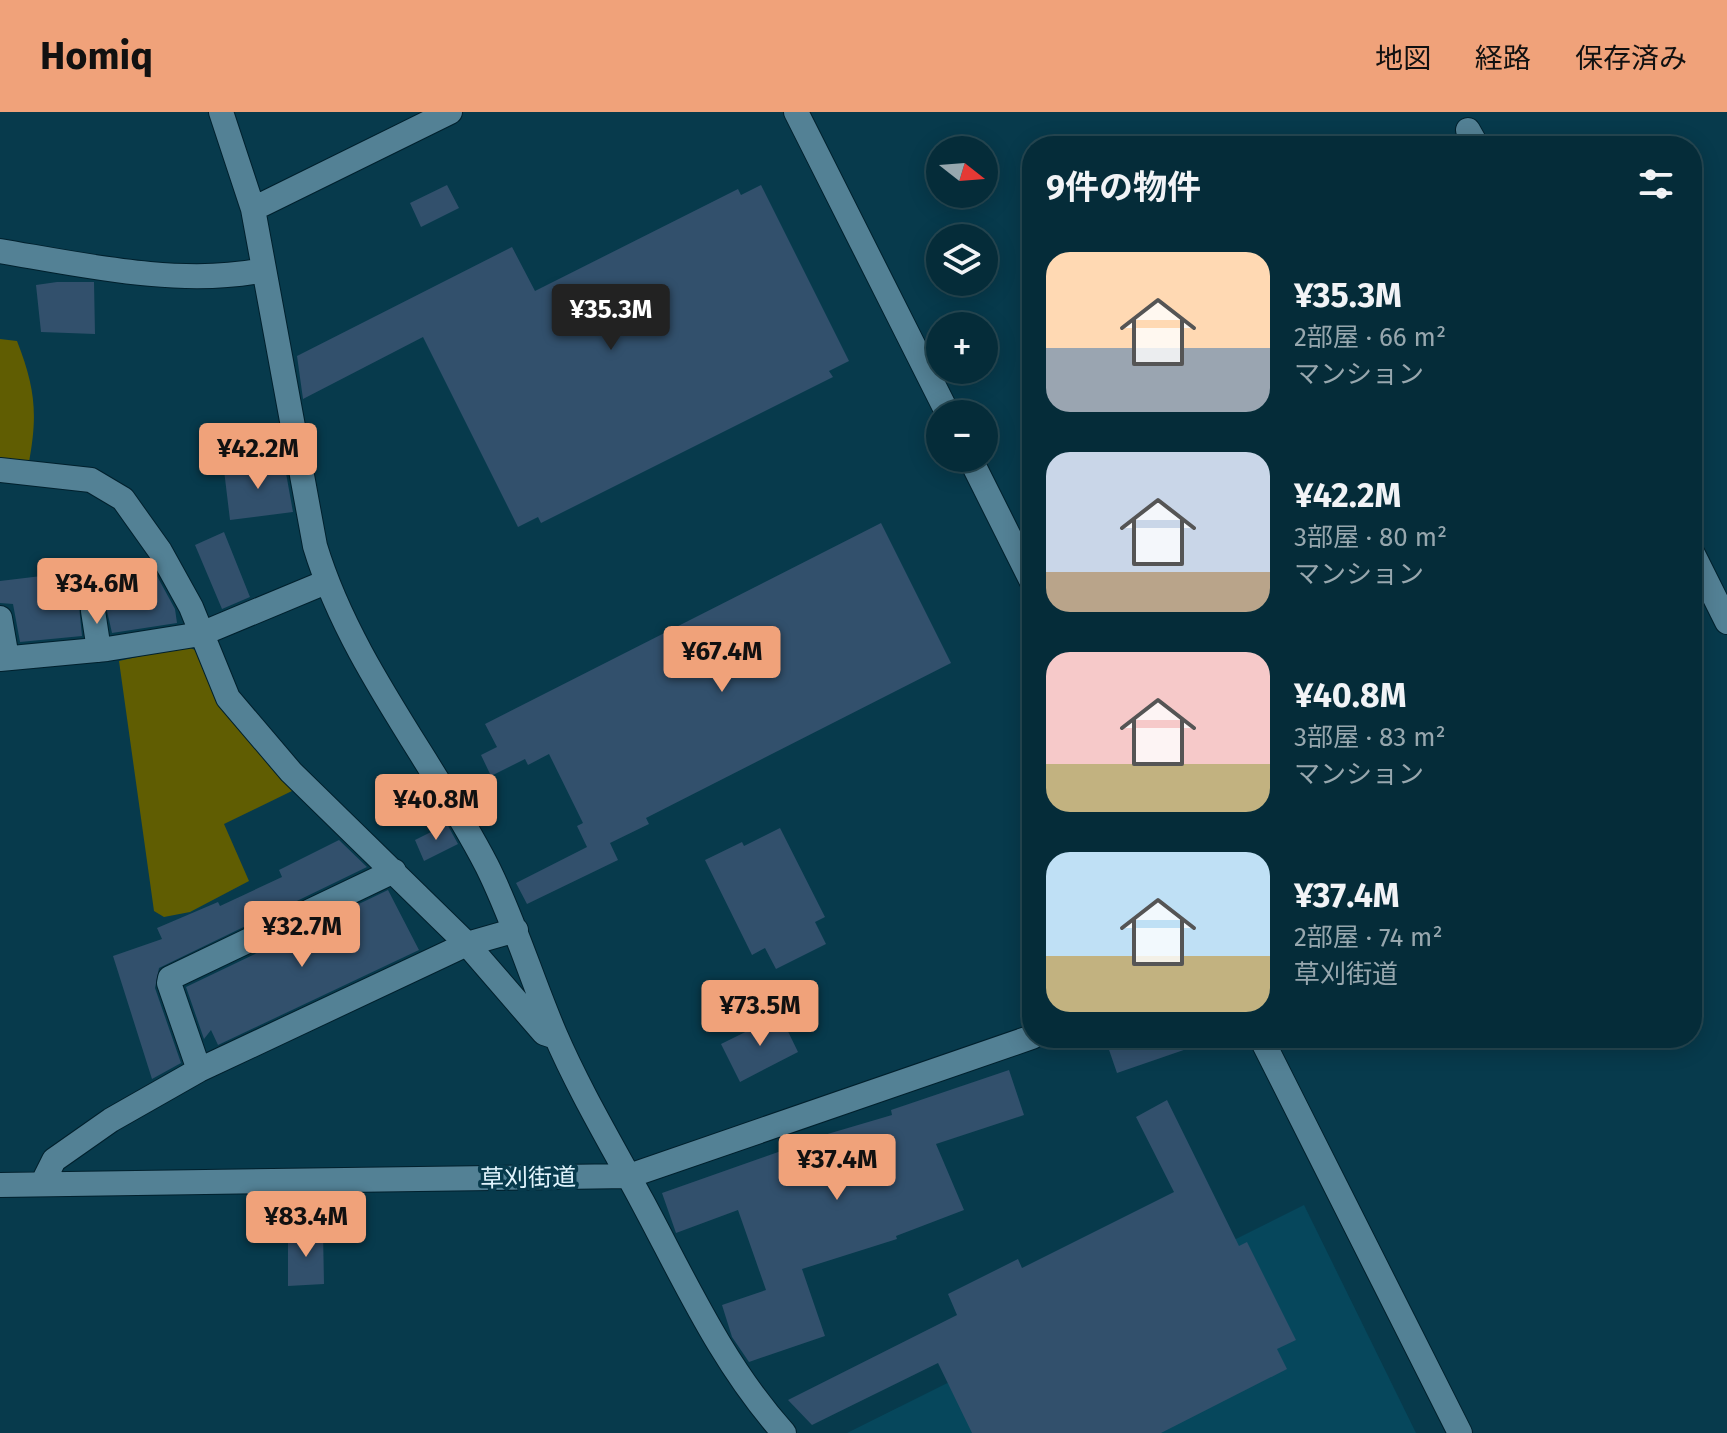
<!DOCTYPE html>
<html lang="ja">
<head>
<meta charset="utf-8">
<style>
	:root { --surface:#052c39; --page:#133844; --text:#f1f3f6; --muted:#97a7ae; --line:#264853; --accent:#f0a27a }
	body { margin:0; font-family:"Fira Sans","Noto Sans JP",sans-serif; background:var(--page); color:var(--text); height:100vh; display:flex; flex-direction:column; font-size:30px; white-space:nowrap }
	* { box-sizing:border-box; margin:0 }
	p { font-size:26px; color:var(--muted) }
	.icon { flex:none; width:44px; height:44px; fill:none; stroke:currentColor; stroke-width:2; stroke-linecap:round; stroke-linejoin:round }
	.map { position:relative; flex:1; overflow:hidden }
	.side { position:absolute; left:1022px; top:24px; width:680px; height:912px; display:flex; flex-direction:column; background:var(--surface); border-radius:32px; box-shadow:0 4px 20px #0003,0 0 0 2px var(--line) }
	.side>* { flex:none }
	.needle { width:52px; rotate:107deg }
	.controls { position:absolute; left:926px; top:24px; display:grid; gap:16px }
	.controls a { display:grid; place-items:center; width:72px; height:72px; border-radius:50%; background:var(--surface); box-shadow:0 4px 20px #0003,0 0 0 2px var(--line); font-size:40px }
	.price { position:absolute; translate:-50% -68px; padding:0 18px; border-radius:8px; background:var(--accent); color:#111; font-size:26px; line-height:52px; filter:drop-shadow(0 2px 4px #0008) }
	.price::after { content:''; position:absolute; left:50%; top:48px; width:24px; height:18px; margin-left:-12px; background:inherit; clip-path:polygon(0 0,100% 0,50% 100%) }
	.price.on { background:#222; color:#fff }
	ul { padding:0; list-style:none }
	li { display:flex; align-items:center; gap:24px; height:200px; padding:0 24px }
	li span { display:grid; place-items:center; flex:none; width:224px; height:160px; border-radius:24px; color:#555 }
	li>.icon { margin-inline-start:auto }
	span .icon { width:96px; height:96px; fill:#fffc; stroke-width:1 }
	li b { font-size:34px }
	h2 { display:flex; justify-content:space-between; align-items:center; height:96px; padding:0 24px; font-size:34px }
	header { display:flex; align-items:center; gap:48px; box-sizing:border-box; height:112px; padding:0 40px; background:var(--accent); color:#111 }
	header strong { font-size:38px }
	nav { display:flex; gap:44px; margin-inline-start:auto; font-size:28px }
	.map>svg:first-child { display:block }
	.built { fill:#06475c }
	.forest { fill:#605d02 }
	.building { fill:#32506c }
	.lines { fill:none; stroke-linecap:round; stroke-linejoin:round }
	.minor-casing { stroke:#00202d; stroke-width:26 }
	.minor { stroke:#538195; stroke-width:24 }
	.labels { text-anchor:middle; stroke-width:7; stroke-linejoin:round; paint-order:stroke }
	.street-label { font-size:24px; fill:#e1f4fd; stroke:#073a4c }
</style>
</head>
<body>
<header>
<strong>Homiq</strong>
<nav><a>地図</a><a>経路</a><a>保存済み</a></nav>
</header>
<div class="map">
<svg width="1727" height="1321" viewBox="0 0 1727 1321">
	<rect width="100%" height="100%" fill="#073a4c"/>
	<path class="built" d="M1304,1093L1416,1321H847Z"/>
	<path class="forest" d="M0,227L17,229C35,275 38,302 29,350L0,349Z
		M186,534L195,538L221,591L294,678L224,712L249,769L190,800L164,805L154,799L119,549Z"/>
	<path class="building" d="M447,73L459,96L421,115L410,91Z
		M761,73L849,249L829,259L833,265L541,411L538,405L518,415L423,225L303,287L297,244L512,135L535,179L738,77L741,83Z
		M57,170H94L95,222L41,220L36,173Z
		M284,350L293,400L230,408L224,358Z
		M881,411L951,551L646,706L649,712L610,731L618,748L527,792L516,771L587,735L577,714L583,711L549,642L528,653L525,647L491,664L481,643L497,635L485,612Z
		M224,420L250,485L222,497L195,433Z
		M83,459L84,470L116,465L117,468L124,467L125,471L157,464L175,497L177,511L112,521L105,490L92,484L79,494L82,524L20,530L13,492L0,491V469Z
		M447,712L458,732L424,749L415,728Z
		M780,716L825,805L815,810L826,832L776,857L765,836L752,843L705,748L742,730L744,734Z
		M339,728L367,755L159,856L155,876L181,951L152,967L113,844L162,827L157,816L218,790L220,794L282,765L279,758Z
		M388,778L419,838L218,933L211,918L204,927L186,875Z
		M780,903L798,940L740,970L721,932Z
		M1123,926H1206L1207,930L1117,961L1107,932Z
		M1009,958L1024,1003L936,1032L964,1098L896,1124L897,1127L802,1157L825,1224L749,1250L732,1225L722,1193L766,1178L738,1098L676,1121L662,1081L781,1039L780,1036L892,1003L891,998Z
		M1167,988L1239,1134L1247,1130L1296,1228L1277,1237L1287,1257L1161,1321H972L938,1251L812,1313L788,1288L957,1203L948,1182L1018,1147L1022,1156L1174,1080L1136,1005Z
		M323,1120L324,1172L288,1174V1121Z"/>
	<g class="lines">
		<g class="minor-casing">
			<path id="minor" d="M221,0L253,97L315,434C350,550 432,647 487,754C514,808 531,866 555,922C580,980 612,1033 642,1089C685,1169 722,1252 784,1321
				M796,0L948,302
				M1468,18L1477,34
				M253,97L450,0
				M0,139C83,153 181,175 264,158
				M970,346L1032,470
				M0,358L91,368L123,387L160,439L191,495L228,586L291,660L467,832L544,921L553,924
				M1692,440L1727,510
				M93,499L99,538
				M0,506L7,546
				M0,547L107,537L201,522L326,470
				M1261,926L1460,1321
				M199,958L169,871L170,866L394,759
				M42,1072L54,1048L111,1008L199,958L467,832L516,818
				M0,1073L629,1064L1032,925"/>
		</g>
		<use href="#minor" class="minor"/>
	</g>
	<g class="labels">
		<g class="street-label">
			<text transform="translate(528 1066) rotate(-1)" y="8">草刈街道</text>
		</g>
	</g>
</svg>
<div class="controls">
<a><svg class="needle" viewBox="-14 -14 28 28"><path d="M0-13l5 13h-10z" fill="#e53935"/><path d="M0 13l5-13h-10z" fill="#97a7ae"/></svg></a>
<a><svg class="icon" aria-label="layers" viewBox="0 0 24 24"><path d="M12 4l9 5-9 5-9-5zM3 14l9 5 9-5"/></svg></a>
<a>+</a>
<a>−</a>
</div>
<b class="price on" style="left:611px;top:240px">¥35.3M</b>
<b class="price" style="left:258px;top:379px">¥42.2M</b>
<b class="price" style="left:97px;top:514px">¥34.6M</b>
<b class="price" style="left:722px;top:582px">¥67.4M</b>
<b class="price" style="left:436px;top:730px">¥40.8M</b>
<b class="price" style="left:302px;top:857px">¥32.7M</b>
<b class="price" style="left:760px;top:936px">¥73.5M</b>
<b class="price" style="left:837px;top:1090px">¥37.4M</b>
<b class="price" style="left:306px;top:1147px">¥83.4M</b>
<section class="side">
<h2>9件の物件<svg class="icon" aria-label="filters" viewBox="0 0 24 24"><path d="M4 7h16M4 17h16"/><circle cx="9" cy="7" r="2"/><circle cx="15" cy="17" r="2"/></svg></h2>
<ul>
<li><span style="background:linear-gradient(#ffd9b3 60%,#9aa5b1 0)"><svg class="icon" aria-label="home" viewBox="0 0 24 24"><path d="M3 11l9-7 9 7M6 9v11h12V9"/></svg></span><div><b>¥35.3M</b><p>2部屋 · 66 m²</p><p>マンション</p></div></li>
<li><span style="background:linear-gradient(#c9d6e8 75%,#b9a48a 0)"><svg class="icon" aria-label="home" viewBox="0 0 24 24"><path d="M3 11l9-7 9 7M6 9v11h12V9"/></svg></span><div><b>¥42.2M</b><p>3部屋 · 80 m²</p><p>マンション</p></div></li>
<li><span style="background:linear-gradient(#f6c9c9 70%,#c2b280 0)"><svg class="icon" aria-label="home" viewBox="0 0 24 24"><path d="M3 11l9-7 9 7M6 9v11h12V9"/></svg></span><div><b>¥40.8M</b><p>3部屋 · 83 m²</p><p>マンション</p></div></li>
<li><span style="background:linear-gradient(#bfe0f5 65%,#c2b280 0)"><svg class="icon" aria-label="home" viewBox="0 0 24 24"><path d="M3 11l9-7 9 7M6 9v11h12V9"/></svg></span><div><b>¥37.4M</b><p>2部屋 · 74 m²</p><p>草刈街道</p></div></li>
</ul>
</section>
</div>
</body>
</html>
